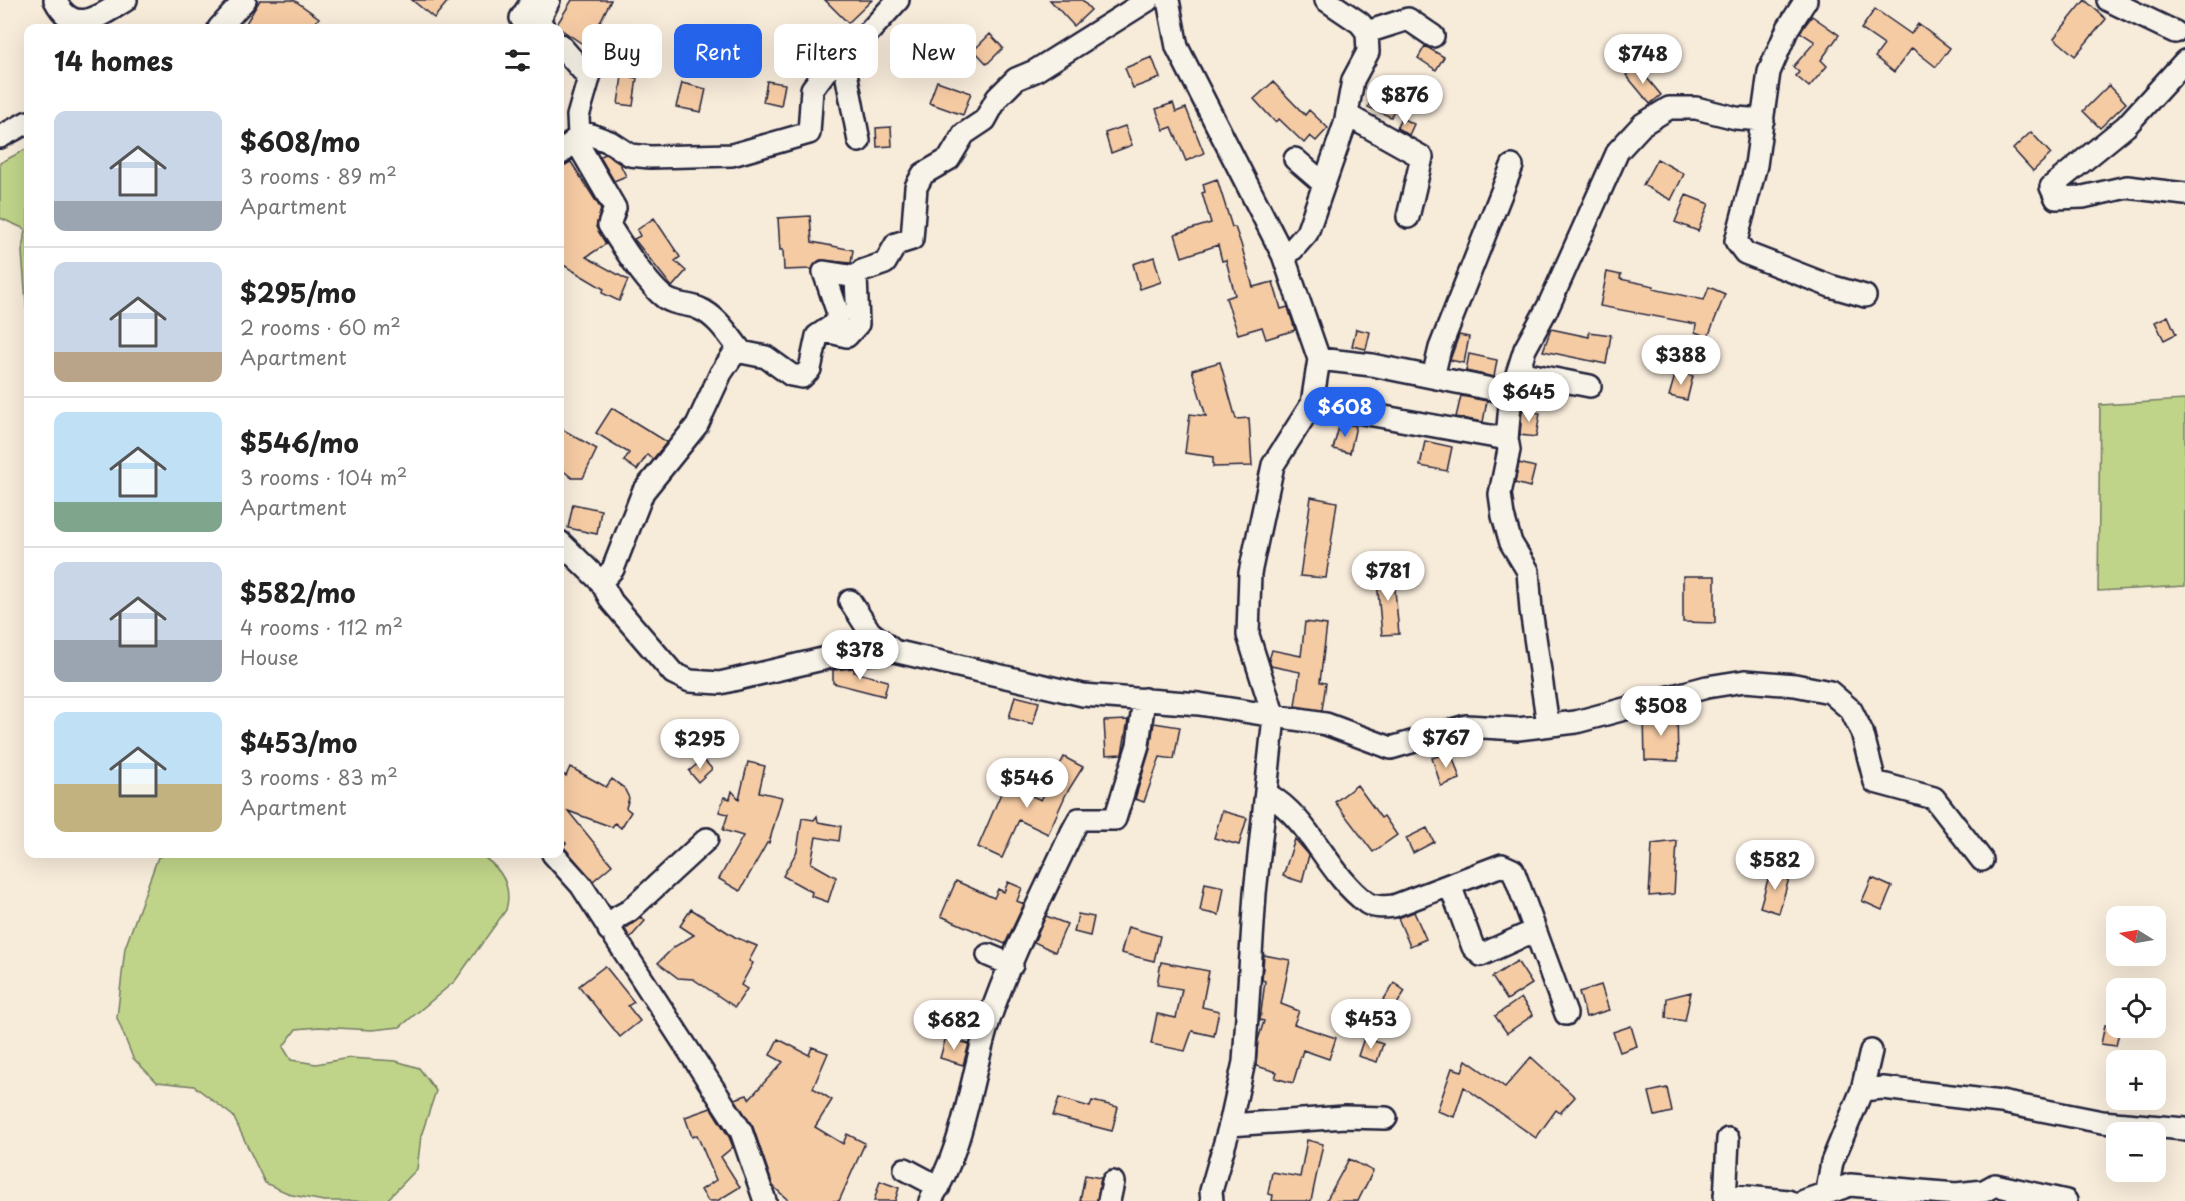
<!DOCTYPE html>
<html lang="en">
<head>
<meta charset="utf-8">
<style>
	:root { --surface:#fff; --page:#f2f2f2; --text:#222; --muted:#767676; --line:#e0e0e0; --accent:#2563eb }
	body { margin:0; font-family:"Playpen Sans",sans-serif; background:var(--page); color:var(--text); height:100vh; display:flex; flex-direction:column; font-size:22px; white-space:nowrap }
	* { box-sizing:border-box; margin:0 }
	p { font-size:20px; color:var(--muted) }
	.icon { flex:none; width:33px; height:33px; fill:none; stroke:currentColor; stroke-width:2; stroke-linecap:round; stroke-linejoin:round }
	.map { position:relative; flex:1; overflow:hidden }
	.side { position:absolute; left:24px; top:24px; width:540px; height:834px; display:flex; flex-direction:column; background:var(--surface); border-radius:12px; box-shadow:0 6px 24px #0002 }
	.side>* { flex:none }
	.hud { position:absolute; left:582px; top:24px; width:570px; height:54px; display:flex; gap:12px }
	.needle { width:39px; rotate:281deg }
	.tools { position:absolute; left:2106px; top:906px; display:grid; gap:12px }
	.tools a { display:grid; place-items:center; width:60px; height:60px; border-radius:12px; background:var(--surface); box-shadow:0 6px 24px #0002; font-size:30px }
	.price { position:absolute; translate:-50% -51px; padding:0 14px; border-radius:21px; background:#fff; color:#222; font-size:20px; line-height:39px; filter:drop-shadow(0 2px 3px #0008) }
	.price::after { content:''; position:absolute; left:50%; top:36px; width:18px; height:14px; margin-left:-9px; background:inherit; clip-path:polygon(0 0,100% 0,50% 100%) }
	.price.current { background:var(--accent); color:#fff }
	ul { padding:0; list-style:none }
	li { display:flex; align-items:center; gap:18px; height:150px; padding:0 30px }
	li+li { border-top:2px solid var(--line) }
	li span { display:grid; place-items:center; flex:none; width:168px; height:120px; border-radius:12px; color:#555 }
	li>.icon { margin-inline-start:auto }
	span .icon { width:72px; height:72px; fill:#fffc; stroke-width:1 }
	li b { font-size:26px }
	h2 { display:flex; justify-content:space-between; align-items:center; height:72px; padding:0 30px; font-size:26px }
	.tag { padding:0 21px; border-radius:12px; background:var(--surface); box-shadow:0 6px 24px #0002; font-size:21px; line-height:54px }
	.tag.current { background:var(--accent); color:#fff }
	.map>svg:first-child { display:block }
	.green { fill:#c0d489; stroke:#717b62; stroke-width:1.5 }
	.building { fill:#f5cba4; stroke:#22223b; stroke-width:1.5 }
	.lines { fill:none; stroke-linecap:round; stroke-linejoin:round }
	.minor-casing { stroke:#22223b; stroke-width:26 }
	.minor { stroke:#f7f3e8; stroke-width:21 }
</style>
</head>
<body>
<div class="map">
<svg width="2185" height="1201" viewBox="0 0 2185 1201">
	<rect width="100%" height="100%" fill="#f7ebda"/>
	<filter id="ink" filterUnits="userSpaceOnUse"><feTurbulence type="fractalNoise" baseFrequency=".0167" numOctaves="2"/><feDisplacementMap in="SourceGraphic" scale="12" xChannelSelector="R" yChannelSelector="G"/><feConvolveMatrix kernelMatrix="1 2 1 2 8 2 1 2 1" color-interpolation-filters="sRGB"/></filter>
	<g filter="url(#ink)">
		<path class="green" d="M28,148V327L22,252L25,229L0,218V163Z
			M2185,400V586L2098,591L2100,405Z
			M171,854H479C500,867 513,885 506,910L455,981L400,1027L372,1030L319,1027L296,1029L283,1047L291,1060L316,1064L349,1058L396,1061L419,1068L436,1091L421,1136L417,1169L386,1201H324L292,1195L265,1183L233,1116L194,1086L157,1082L133,1058L117,1018L125,948L158,857Z"/>
		<path class="building" d="M260,0H294L319,18L311,28H243Z
			M412,0H449L434,18Z
			M572,0H611L594,34L599,37L590,49L556,26Z
			M825,0H872L848,23Z
			M1050,0H1082L1091,10L1074,26Z
			M2085,0L2106,19L2075,56L2054,38Z
			M1875,9L1911,34L1918,24L1950,48L1936,67L1912,48L1894,72L1875,57L1884,45L1861,29Z
			M1812,16L1839,35L1821,60L1827,66L1809,87L1796,76L1799,72L1793,67L1815,42L1800,32Z
			M916,28L929,44L908,61L896,45Z
			M990,34L1003,48L987,64L974,50Z
			M1425,46L1444,57L1436,70L1418,58Z
			M1152,57L1160,78L1133,88L1125,68Z
			M1637,66L1661,95L1650,104L1626,75Z
			M622,76L637,78L633,106L618,104Z
			M767,81L785,84L781,106L763,102Z
			M937,81L971,93L963,115L929,103Z
			M1273,82L1305,115L1309,110L1328,128L1316,141L1310,136L1304,143L1279,119L1275,122L1254,99Z
			M682,83L706,89L701,112L676,107Z
			M2109,85L2126,103L2100,128L2083,111Z
			M1377,89L1399,99L1391,117L1368,107Z
			M1173,103L1176,112L1186,108L1204,153L1186,161L1172,127L1164,130L1156,109Z
			M1401,118L1414,124L1409,135L1397,128Z
			M1125,126L1132,145L1111,153L1105,133Z
			M891,127L892,146L877,147L876,128Z
			M2031,132L2051,154L2033,171L2013,149Z
			M605,154L620,164L626,176L614,181L600,157Z
			M1657,159L1684,174L1671,200L1643,185Z
			M571,162L601,209L596,227L606,244L586,257L628,280L619,301L602,293L604,289L560,263V166Z
			M1217,179L1232,227H1235L1241,244L1253,287L1273,282L1281,309L1288,307L1295,330L1266,339L1262,327L1238,334L1226,298L1235,295L1226,260L1222,261L1218,245L1182,257L1175,234L1211,223L1202,193L1205,192L1203,184Z
			M1686,195L1709,204L1698,231L1675,222Z
			M810,216L812,242L853,250L851,263L820,260L812,269L784,270L783,250H780L778,218Z
			M654,218L680,257L675,261L686,271L672,287L634,239L640,236L637,230Z
			M1154,257L1161,282L1140,289L1133,264Z
			M1607,272L1621,275L1620,279L1654,286L1653,289L1704,300L1709,287L1725,294L1708,337L1695,332L1696,324L1600,306Z
			M2168,316L2176,334L2164,340L2155,322Z
			M1356,329L1370,332L1366,349L1352,346Z
			M1551,329L1589,337V332L1611,335L1606,364L1543,351Z
			M1459,335L1469,337L1464,363L1450,360Z
			M1469,354L1497,360L1494,377L1466,371Z
			M1220,362L1236,419L1249,418L1252,466L1213,467V457L1185,453L1190,414L1206,416L1192,370Z
			M1676,372L1693,376L1687,400L1669,396Z
			M1461,396L1487,401L1483,422L1456,417Z
			M612,408L667,442L653,459L647,455L637,470L624,461L629,453L596,433Z
			M1522,410L1540,413L1536,437L1520,435Z
			M1340,423L1356,426L1350,453L1333,449Z
			M560,428L597,449L583,478H572L560,468Z
			M1425,441L1452,447L1447,471L1420,466Z
			M1519,463L1535,467L1530,487L1515,483Z
			M1311,497L1337,502L1326,578L1300,576Z
			M573,504L601,510L597,534L568,528Z
			M1393,568L1399,634L1382,635L1376,570Z
			M1683,576H1715V623L1683,622Z
			M1305,622L1327,625L1320,682L1326,683L1322,710L1295,706L1300,672L1271,666L1269,660L1272,650L1301,656Z
			M854,668V672L888,681L884,696L833,683V670Z
			M1015,696L1039,702L1033,724L1009,718Z
			M1677,712L1678,761L1645,760L1644,717Z
			M1128,720L1122,754L1106,755L1104,721Z
			M1154,723L1180,727L1174,759L1160,757L1144,802L1135,799L1150,749Z
			M1451,752L1460,779L1441,786L1432,758Z
			M1064,757L1083,767L1066,794L1048,834L1019,820L1002,858L978,847L1005,784L1041,800Z
			M703,759L712,769L698,782L689,771Z
			M748,762L765,766L759,792L782,797L769,843H767L740,891L719,879L743,836L723,830L728,814L719,812L724,797L730,799L732,791L739,799Z
			M570,767L606,787L612,779L624,788L629,798L626,808L631,812L621,828L615,823L612,827L568,811L612,865L593,881L563,846L566,843L560,838V773L566,776Z
			M1357,785L1381,818L1384,816L1397,835L1373,852L1335,802Z
			M1222,811L1247,818L1239,845L1214,838Z
			M817,816L818,822L841,826L839,841L816,837L811,863L836,877L828,902L811,896L812,892L783,876L797,851L802,818L814,820Z
			M1427,828L1434,842L1413,853L1406,838Z
			M1295,839L1309,855L1302,882L1283,876Z
			M1677,841L1674,894L1649,896L1652,844Z
			M1771,869L1790,875L1779,913L1760,907Z
			M1872,878L1892,887L1882,910L1862,901Z
			M956,881L994,898L998,889L1004,892L1008,882L1022,888L1017,901L1024,904L1005,944L941,916Z
			M1205,883L1224,887L1219,915L1200,911Z
			M691,909L735,937L757,946L749,961L753,963L741,985L747,989L735,1007L693,979L678,978L658,963L674,947L694,935L680,926Z
			M1414,912L1426,939L1410,946L1398,918Z
			M1078,914L1094,917L1090,936L1074,932Z
			M1046,916L1067,924L1055,952L1034,942Z
			M642,917L645,921L630,938L625,929Z
			M1128,927L1160,936L1154,961L1121,953Z
			M1264,955L1290,960L1281,1004L1299,1011L1294,1024L1336,1038L1329,1059L1303,1050L1293,1083L1275,1078L1277,1072L1256,1066L1258,1040L1264,1021L1260,1020L1265,981L1262,980Z
			M1517,961L1532,984L1507,1000L1492,977Z
			M1161,962L1209,971L1202,1007L1219,1011L1214,1036L1192,1031L1185,1051L1151,1044L1157,1014L1176,1018L1182,989L1157,985Z
			M605,966L634,1002L628,1006L640,1021L620,1037L579,986Z
			M1394,983L1405,991L1391,1014L1379,1007Z
			M1601,985L1609,1010L1586,1017L1579,992Z
			M1691,992L1685,1021L1666,1018L1667,998Z
			M1521,998L1533,1015L1507,1033L1495,1016Z
			M2105,1025L2120,1028L2116,1046L2101,1044Z
			M1631,1026L1637,1046L1620,1052L1613,1032Z
			M946,1037L969,1044L963,1065L940,1058Z
			M1364,1038L1383,1044L1377,1062L1358,1056Z
			M778,1039L809,1055L812,1047L828,1053L813,1088L832,1100L815,1127L843,1144L847,1134L865,1143L839,1201H789L773,1186L753,1127L735,1099L747,1095L749,1099L783,1062L770,1055Z
			M1531,1057L1575,1097L1560,1113L1556,1110L1536,1138L1464,1087L1454,1117L1437,1111L1452,1068L1462,1071L1466,1060L1505,1087Z
			M1667,1088L1672,1112L1655,1116L1649,1092Z
			M1059,1098L1090,1107L1092,1101L1118,1107L1112,1131L1053,1116Z
			M711,1108L729,1137L733,1147L721,1157L740,1187L717,1201H708L701,1190L716,1180L697,1135L692,1137L685,1117Z
			M1307,1140L1323,1144L1311,1201H1272L1273,1195L1268,1194L1272,1172L1300,1177Z
			M1349,1159L1373,1171L1358,1201H1326Z
			M1085,1175L1101,1178L1097,1201H1080Z
			M880,1181L899,1188L895,1201H874Z"/>
		<g class="lines">
			<g class="minor-casing">
				<path id="minor" d="M55,0C74,37 100,16 126,0
					M533,0L521,18L528,23L538,22
					M1168,0L1177,47L1283,255L1319,359L1312,404L1273,465L1250,573L1248,635L1274,717L1255,893L1244,1062L1230,1125L1211,1191L1212,1201
					M1806,0L1788,28L1769,72L1756,165L1736,241L1745,253L1830,286L1865,296
					M2108,0L2175,32
					M219,28L245,0
					M544,28L538,22L549,0
					M1367,32L1408,19L1433,36
					M560,45L589,78L578,116L579,136
					M843,57L859,141
					M2185,61L2126,126L2051,187L2056,198L2083,197L2127,187L2185,194
					M1347,115L1422,157L1408,217
					M0,137L28,122
					M575,139L615,208L609,225C621,244 648,285 665,298C677,306 688,303 700,309C718,317 729,336 741,351
					M560,154L583,132L610,142L630,155L650,157L732,155L809,133L812,89L825,72L858,44L898,0
					M1295,159L1324,184
					M1283,255L1293,249L1307,233L1345,124L1353,80L1368,52L1367,32L1360,23L1326,0
					M856,277L862,271L885,263L896,244L912,239L916,187L923,174L949,159L964,134L985,120L997,98L1016,79L1035,71L1148,0
					M826,331L847,336L858,324L856,277
					M1319,359L1372,365L1511,393
					M1518,372L1590,386
					M1433,377L1440,348L1512,166
					M1312,404L1507,439L1511,393L1525,349L1549,305L1618,151L1643,124L1669,108H1696L1736,118L1763,120
					M1507,439L1509,450L1500,494L1503,516L1511,543L1528,571L1531,610L1548,725
					M560,542L601,582L612,602L673,673L690,681L720,683L831,657L894,651L1083,695L1199,704L1326,724L1391,748L1466,726L1518,729L1576,722L1707,687L1745,681L1795,685L1830,692L1851,710L1862,732L1875,782L1934,798L1982,860
					M601,582L613,569L643,492L697,425L721,373L736,351L766,357L791,375L802,377L810,369L817,336L835,324L838,313L824,272L856,277
					M850,601L870,632L894,651
					M1267,794C1311,819 1327,874 1367,903C1375,908 1385,907 1394,906L1502,865L1513,870L1566,1014
					M553,854L581,885L741,1131L765,1201
					M1450,885L1473,947L1481,955L1534,931
					M609,930L618,917L629,911L707,839
					M988,955L1012,965
					M1862,1090L1871,1051
					M1230,1125L1345,1117L1386,1118
					M905,1169L939,1187
					M1827,1191L1832,1162L1862,1090L1883,1088L2001,1102L2102,1122L2185,1129
					M1725,1195L1788,1201
					M930,1201C965,1147 970,1079 989,1020C1011,955 1044,893 1072,832L1079,819H1115L1138,745L1144,699
					M1109,1201L1113,1182
					M1725,1201L1728,1139
					M1804,1201L1850,1185L1956,1194L1984,1191L1995,1185L2066,1201"/>
			</g>
			<use href="#minor" class="minor"/>
		</g>
	</g>
</svg>
<div class="tools">
<a><svg class="needle" viewBox="-14 -14 28 28"><path d="M0-13l5 13h-10z" fill="#e53935"/><path d="M0 13l5-13h-10z" fill="#767676"/></svg></a>
<a><svg class="icon" aria-label="locate" viewBox="0 0 24 24"><circle cx="12" cy="12" r="6"/><path d="M12 2v4M12 18v4M2 12h4M18 12h4"/></svg></a>
<a>+</a>
<a>−</a>
</div>
<b class="price" style="left:1643px;top:85px">$748</b>
<b class="price" style="left:1405px;top:126px">$876</b>
<b class="price" style="left:1681px;top:386px">$388</b>
<b class="price" style="left:1529px;top:423px">$645</b>
<b class="price current" style="left:1345px;top:438px">$608</b>
<b class="price" style="left:1388px;top:602px">$781</b>
<b class="price" style="left:860px;top:681px">$378</b>
<b class="price" style="left:1661px;top:737px">$508</b>
<b class="price" style="left:1446px;top:769px">$767</b>
<b class="price" style="left:700px;top:770px">$295</b>
<b class="price" style="left:1027px;top:809px">$546</b>
<b class="price" style="left:1775px;top:891px">$582</b>
<b class="price" style="left:1371px;top:1050px">$453</b>
<b class="price" style="left:954px;top:1051px">$682</b>
<div class="hud">
<a class="tag">Buy</a>
<a class="tag current">Rent</a>
<a class="tag">Filters</a>
<a class="tag">New</a>
</div>
<section class="side">
<h2>14 homes<svg class="icon" aria-label="filters" viewBox="0 0 24 24"><path d="M4 7h16M4 17h16"/><circle cx="9" cy="7" r="2"/><circle cx="15" cy="17" r="2"/></svg></h2>
<ul>
<li><span style="background:linear-gradient(#c9d6e8 75%,#9aa5b1 0)"><svg class="icon" aria-label="home" viewBox="0 0 24 24"><path d="M3 11l9-7 9 7M6 9v11h12V9"/></svg></span><div><b>$608/mo</b><p>3 rooms · 89 m²</p><p>Apartment</p></div></li>
<li><span style="background:linear-gradient(#c9d6e8 75%,#b9a48a 0)"><svg class="icon" aria-label="home" viewBox="0 0 24 24"><path d="M3 11l9-7 9 7M6 9v11h12V9"/></svg></span><div><b>$295/mo</b><p>2 rooms · 60 m²</p><p>Apartment</p></div></li>
<li><span style="background:linear-gradient(#bfe0f5 75%,#7fa58c 0)"><svg class="icon" aria-label="home" viewBox="0 0 24 24"><path d="M3 11l9-7 9 7M6 9v11h12V9"/></svg></span><div><b>$546/mo</b><p>3 rooms · 104 m²</p><p>Apartment</p></div></li>
<li><span style="background:linear-gradient(#c9d6e8 65%,#9aa5b1 0)"><svg class="icon" aria-label="home" viewBox="0 0 24 24"><path d="M3 11l9-7 9 7M6 9v11h12V9"/></svg></span><div><b>$582/mo</b><p>4 rooms · 112 m²</p><p>House</p></div></li>
<li><span style="background:linear-gradient(#bfe0f5 60%,#c2b280 0)"><svg class="icon" aria-label="home" viewBox="0 0 24 24"><path d="M3 11l9-7 9 7M6 9v11h12V9"/></svg></span><div><b>$453/mo</b><p>3 rooms · 83 m²</p><p>Apartment</p></div></li>
</ul>
</section>
</div>
</body>
</html>
